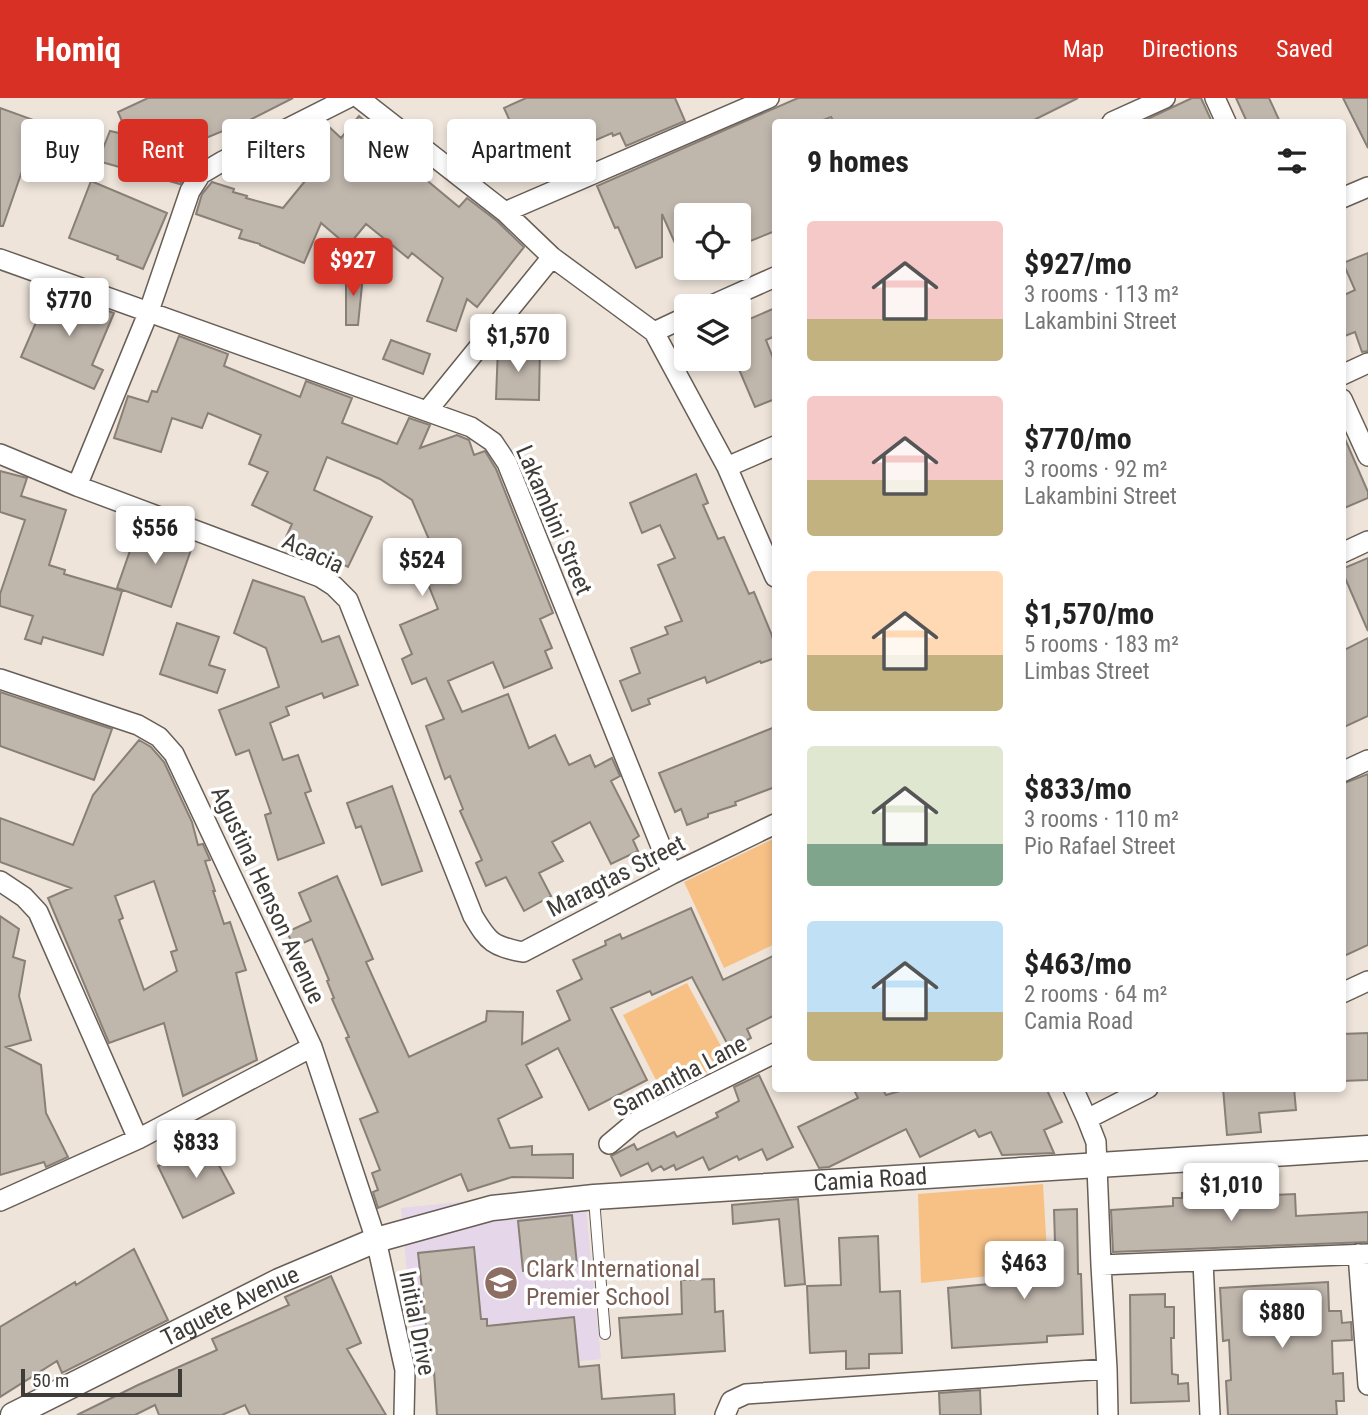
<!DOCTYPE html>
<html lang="en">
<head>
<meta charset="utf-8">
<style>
	:root { --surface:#fff; --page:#f2f2f2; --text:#222; --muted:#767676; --accent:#d93025 }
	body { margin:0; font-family:"Roboto Condensed",sans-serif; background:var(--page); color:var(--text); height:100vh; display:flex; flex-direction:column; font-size:26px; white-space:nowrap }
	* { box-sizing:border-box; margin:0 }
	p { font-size:23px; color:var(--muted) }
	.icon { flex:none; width:38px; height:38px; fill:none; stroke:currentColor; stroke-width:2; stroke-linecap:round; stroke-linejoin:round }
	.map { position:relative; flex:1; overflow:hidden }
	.side { position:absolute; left:772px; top:21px; width:574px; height:973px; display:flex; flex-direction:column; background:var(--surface); border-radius:7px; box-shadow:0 4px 10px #0003 }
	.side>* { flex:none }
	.hud { position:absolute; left:21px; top:21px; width:646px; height:63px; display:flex; gap:14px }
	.controls { position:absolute; left:674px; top:105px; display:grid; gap:14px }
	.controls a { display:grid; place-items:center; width:77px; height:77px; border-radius:7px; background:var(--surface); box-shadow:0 4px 10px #0003; font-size:35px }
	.scale { position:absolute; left:21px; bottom:18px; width:161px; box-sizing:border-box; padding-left:7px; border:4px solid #3f3b37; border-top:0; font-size:19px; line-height:24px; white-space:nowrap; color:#3f3b37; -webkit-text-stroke:5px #fff; paint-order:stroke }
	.price { position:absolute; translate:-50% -60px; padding:0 16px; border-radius:7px; background:#fff; color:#222; font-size:23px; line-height:46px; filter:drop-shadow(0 2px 4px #0008) }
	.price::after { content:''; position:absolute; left:50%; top:42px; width:21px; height:16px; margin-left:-10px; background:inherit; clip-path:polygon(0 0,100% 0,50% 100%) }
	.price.on { background:var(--accent); color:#fff }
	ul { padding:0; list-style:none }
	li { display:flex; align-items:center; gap:21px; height:175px; padding:0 35px }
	li span { display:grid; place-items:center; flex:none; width:196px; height:140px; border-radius:7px; color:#555 }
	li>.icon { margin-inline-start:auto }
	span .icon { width:84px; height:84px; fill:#fffc; stroke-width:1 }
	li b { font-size:30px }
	h2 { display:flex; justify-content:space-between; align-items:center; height:84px; padding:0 35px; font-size:30px }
	.tag { padding:0 24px; border-radius:7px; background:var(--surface); box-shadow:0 4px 10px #0003; font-size:24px; line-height:63px }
	.tag.on { background:var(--accent); color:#fff }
	header { display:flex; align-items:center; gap:42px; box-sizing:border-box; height:98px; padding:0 35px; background:var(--accent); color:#fff }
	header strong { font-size:33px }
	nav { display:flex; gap:38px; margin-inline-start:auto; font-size:24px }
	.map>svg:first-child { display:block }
	.education { fill:#e5d6e9 }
	.green { fill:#f7c186 }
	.building { fill:#bfb6ac; stroke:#887f77; stroke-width:2; fill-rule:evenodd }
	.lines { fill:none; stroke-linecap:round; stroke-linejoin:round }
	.service-casing { stroke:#675e56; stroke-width:12 }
	.minor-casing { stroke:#675e56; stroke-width:22 }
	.tertiary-casing { stroke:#675e56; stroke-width:27 }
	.service { stroke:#fff; stroke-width:10 }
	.minor { stroke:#fff; stroke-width:19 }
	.tertiary { stroke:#fff; stroke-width:24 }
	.labels { text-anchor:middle; stroke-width:7; stroke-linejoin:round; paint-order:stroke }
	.street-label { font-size:24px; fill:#3f3b37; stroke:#fff }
	.education-label { font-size:24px; fill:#785e54; stroke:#fff; text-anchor:start }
</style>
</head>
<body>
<header>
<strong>Homiq</strong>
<nav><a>Map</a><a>Directions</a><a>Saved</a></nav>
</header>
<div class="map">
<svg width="1368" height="1317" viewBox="0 0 1368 1317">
	<rect width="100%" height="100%" fill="#eee4da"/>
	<path class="education" d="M584,1091L601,1261L417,1280L401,1110Z"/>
	<path class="green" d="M775,740V846L724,870L684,784Z
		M687,885L729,963L663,996L623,917Z
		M1043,1086L1048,1172L921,1185L918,1096Z"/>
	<path class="building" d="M148,0H293L226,34L225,32L201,42L195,65L180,86L98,63L110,33L128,37L118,14Z
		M526,0H675L685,23L626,48L620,35L613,38L612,35L512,78L504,61L523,52L504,10Z
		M798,0H1078L1030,24H834L831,19L818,24H775V133L738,148V117H686V170L662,116V159L636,170L618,129L615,130L597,88Z
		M1192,0H1201L1212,24H1141Z
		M1236,0H1269L1280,24H1247Z
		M1343,0H1368V50Z
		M0,10L39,24L3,128H0Z
		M359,18L416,66L412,70L459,109L467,100L497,123L524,149L477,209L467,201L456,233L427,223L443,180L412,155L408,160L366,126L348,148L321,125L304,165L260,147V146L239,140L242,132L196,116L202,96L212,84L234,91L233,94L247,98L246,100L283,110L319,66L302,51L322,27L325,25L341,40Z
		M91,83L167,115L143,171L117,161L118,158L69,140Z
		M1368,155V253L1362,254L1355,234L1342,239V198L1355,192L1343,165Z
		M346,175L363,177L358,227H346Z
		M50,192L114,215L92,267L103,272L94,291L21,259Z
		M775,210V238L766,242L775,265V301L755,309L738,269V226Z
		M179,238L228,256L224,268L300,299L306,283L352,300L342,325L397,346L409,320L430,327L420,350L457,337L469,342L474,357L485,353L496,371L553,515L540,521L552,550L545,553L552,570L504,590L493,564L448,583L462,614L508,596L529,650L555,637L569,667L590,657L595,669L612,660L620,678L611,683L639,738L633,742L638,753L611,766L590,724L552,744L563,763L539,775L551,798L524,813L506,779L486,788L476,765L482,762L460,713L463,711L450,678L445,681L426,628L444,621L426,580L412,586L402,561L412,556L400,527L438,511L426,481L443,474L412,402L380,381L327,359L314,392L372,419L348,469L286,439L292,426L252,407L268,374L249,366L261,337L208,315L202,330L172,320L161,354L114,340L128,298L148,304L152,293L157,294Z
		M391,242L430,256L423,276L383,261Z
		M498,249L540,250L539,302L496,301Z
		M1342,334L1368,394V400L1342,411Z
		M0,373L27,380L21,398L66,412L49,467L65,472L64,476L122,493L103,557L43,539L41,546L25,541L33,518L0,508V496L25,422L0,414Z
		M696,376L708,405L703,407L718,441L724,439L749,496L754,494L771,535L775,548V560L761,565L760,563L707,585L705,579L648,601L650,606L632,613L620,583L640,575L631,550L668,536L665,529L682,523L658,467L675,460L660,427L642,435L630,405Z
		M139,427L193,446L171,509L117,490Z
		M1368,460V533L1342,473V471Z
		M253,482L304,499L322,544L339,538L358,587L324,600L322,595L286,609L289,617L270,625L283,662L298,657L311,693L305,695L324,745L278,762L265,717L271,715L249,652L236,657L219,612L279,589L266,550L234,535Z
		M177,525L219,539L209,567L225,572L217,595L160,576Z
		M1368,540V618L1342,630V553Z
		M0,594L112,631L94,682L0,648Z
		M775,629V689L735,704L736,707L708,716V719L687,727L681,711L675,714L659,675Z
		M139,642L151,649L164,664L192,724L198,747L203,746L210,762L205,763L215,793H213L224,826L230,824L246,872L236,875L257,962L183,998L164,925L109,945L48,800L71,790L0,764V720L73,747L93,697ZM154,783L177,852L171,854L177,873L144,892L119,822L123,820L115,798Z
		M1368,676V847L1342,859V686Z
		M392,688L422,773L382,787L361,728L356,730L347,705Z
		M337,778L373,861L366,864L409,959L486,923L487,913L523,914L522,946L570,922L557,893L582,881L573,862L606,847L605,843L620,836L622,841L691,810L723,882L775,857V917L747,931L751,940L730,951L692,879L652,897L650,893L611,910L647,982L589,1012L558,950L526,967L542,999L498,1021L510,1050L532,1048V1057L573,1056V1080L512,1079L468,1093L461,1076L378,1110L373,1094L378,1092L372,1075L380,1072L360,1021L378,1014L346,940L349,939L332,901L334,900L327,883L329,882L312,841L294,849L287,834L311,823L299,795Z
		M0,818L19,831L13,859L25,863L19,898L31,942L6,949L41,967L46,1015L68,1059L46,1069L44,1064L0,1077Z
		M1368,935V982L1342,983V936Z
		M759,977L793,1049L767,1062L762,1051L739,1062L737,1058L709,1072L703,1059L676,1072L674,1067L664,1072L661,1068L652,1073L648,1065L621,1078L611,1058L634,1046L637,1052L674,1034L677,1039L718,1019L716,1015L739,1003L734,989Z
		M853,990H882L886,997L910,990H1046L1062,1024L1044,1032L1054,1055L1002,1057L991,1034L979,1039L975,1032L920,1059L906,1031L829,1069L819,1070L798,1029L858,1000Z
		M1223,990H1294L1296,1012L1259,1015L1261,1034L1227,1037Z
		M207,1045L234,1095L183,1120L158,1068Z
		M1272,1090L1273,1097L1295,1096L1296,1118L1368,1114V1144L1113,1154L1111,1112L1173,1108V1100H1182V1095Z
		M798,1101L805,1186L785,1188L779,1121L733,1126L732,1107Z
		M1077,1111L1078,1176H1081L1083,1236L1047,1238V1244L952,1250L948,1190L1050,1180V1177H1056L1054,1112Z
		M572,1117L577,1167L523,1173L518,1123Z
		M878,1138L880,1194L900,1193L902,1255L869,1256V1270L846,1271V1253L810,1255L807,1188L841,1187L839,1140Z
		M474,1149L481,1221H487V1228L574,1219L579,1269L599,1267L602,1301L674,1296L675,1317H437L434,1273H431L418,1155Z
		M134,1151L168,1222L62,1275L57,1263L0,1299V1229L75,1184L76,1187Z
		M331,1178L361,1245L347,1251L386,1317H250L245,1307L222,1317H159L155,1307L135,1317H77L138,1287L217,1252L212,1241L289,1207L285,1199Z
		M714,1181L715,1214L723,1213L725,1253L622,1260L619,1220L682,1216L681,1182Z
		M1328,1184L1329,1213H1341L1342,1225L1351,1224L1352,1242L1332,1243L1333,1276L1343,1275L1344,1303H1336L1337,1317H1228L1226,1283L1231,1282L1229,1242L1223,1243L1220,1190Z
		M1165,1196V1209H1174V1240H1171L1172,1276L1178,1277V1286L1188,1285L1189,1303L1131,1305L1130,1197Z
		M980,1292L981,1317H940L939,1295Z"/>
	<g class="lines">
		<g class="service-casing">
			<path id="service" d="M594,1101L605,1236"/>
		</g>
		<g class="minor-casing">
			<path id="minor" d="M359,0L505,114L552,159L654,234L727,369L775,479
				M1215,0L1226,24
				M1112,24L1165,0
				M1342,100L1368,89
				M505,114L769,0
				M0,161L471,329L493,344L507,365L672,776
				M710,208L775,179
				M654,234L686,219
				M1342,277L1368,265
				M1342,301L1368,358
				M427,313L552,159
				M0,356L77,388L320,479L334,488L348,502L473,818C489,845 493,848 523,854L672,776L775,726
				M727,369L775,348
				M77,388L149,213L190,93L201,76L223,63L348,0
				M1342,455L1368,443
				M0,581L138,627L159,639L174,656L312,949L376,1142L405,1272L404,1317
				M1342,674L1368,662
				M0,783L24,799L38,814L138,1041
				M1342,895L1368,883
				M1073,990L1087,1021L1148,990
				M1087,1021L1096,1044L1101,1167
				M609,1046L634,1025L775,955
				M0,1103L138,1041L312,949
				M1358,1156L1368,1287
				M1203,1163L1210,1317
				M1107,1271L1101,1167L1368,1156
				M725,1317L731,1303L746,1296L1107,1271L1108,1317"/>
		</g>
		<g class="tertiary-casing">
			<g id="tertiary">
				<path id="s1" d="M13,1317L279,1183L376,1142L492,1110L594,1099L1368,1050"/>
			</g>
		</g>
		<use href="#service" class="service"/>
		<use href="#minor" class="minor"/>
		<use href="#tertiary" class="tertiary"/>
	</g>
	<defs>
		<g id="university-disc" transform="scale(1.75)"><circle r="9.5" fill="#8d6e63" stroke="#fff"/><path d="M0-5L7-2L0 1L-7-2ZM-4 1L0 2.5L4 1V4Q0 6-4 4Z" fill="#fff"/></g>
	</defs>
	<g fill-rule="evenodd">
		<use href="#university-disc" x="501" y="1185"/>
	</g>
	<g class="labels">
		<g class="street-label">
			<text transform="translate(554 422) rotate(67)" y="8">Lakambini Street</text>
			<text transform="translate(313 455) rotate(25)" y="8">Acacia</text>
			<text transform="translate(616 778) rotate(-27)" y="8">Maragtas Street</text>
			<text transform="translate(268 797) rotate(65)" y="8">Agustina Henson Avenue</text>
			<text transform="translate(680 978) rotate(-28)" y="8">Samantha Lane</text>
			<text dy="8" stroke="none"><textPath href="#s1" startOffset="903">Camia Road</textPath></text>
			<text dy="8" stroke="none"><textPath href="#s1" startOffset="243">Taguete Avenue</textPath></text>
			<text transform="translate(417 1225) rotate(79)" y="8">Initial Drive</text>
		</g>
		<g class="education-label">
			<text x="526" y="1179">Clark International<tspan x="526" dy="28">Premier School</tspan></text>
		</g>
	</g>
</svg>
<div class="controls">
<a><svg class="icon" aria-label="locate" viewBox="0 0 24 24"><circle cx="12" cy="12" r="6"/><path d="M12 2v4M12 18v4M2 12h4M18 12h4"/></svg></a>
<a><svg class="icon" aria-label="layers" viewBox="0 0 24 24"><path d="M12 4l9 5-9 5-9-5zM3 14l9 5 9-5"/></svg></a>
</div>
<div class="scale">50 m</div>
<b class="price on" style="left:353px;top:200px">$927</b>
<b class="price" style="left:69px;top:240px">$770</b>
<b class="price" style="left:518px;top:276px">$1,570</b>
<b class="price" style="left:155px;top:468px">$556</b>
<b class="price" style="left:422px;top:500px">$524</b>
<b class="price" style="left:196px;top:1082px">$833</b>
<b class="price" style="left:1231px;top:1125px">$1,010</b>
<b class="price" style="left:1024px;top:1203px">$463</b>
<b class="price" style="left:1282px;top:1252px">$880</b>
<div class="hud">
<a class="tag">Buy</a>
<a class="tag on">Rent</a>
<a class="tag">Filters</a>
<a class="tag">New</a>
<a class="tag">Apartment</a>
</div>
<section class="side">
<h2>9 homes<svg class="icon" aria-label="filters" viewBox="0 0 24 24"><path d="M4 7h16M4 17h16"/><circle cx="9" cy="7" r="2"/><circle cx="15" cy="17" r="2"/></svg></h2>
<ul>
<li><span style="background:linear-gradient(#f6c9c9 70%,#c2b280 0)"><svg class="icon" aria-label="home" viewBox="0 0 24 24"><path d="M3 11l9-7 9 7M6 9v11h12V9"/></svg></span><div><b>$927/mo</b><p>3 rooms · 113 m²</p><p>Lakambini Street</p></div></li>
<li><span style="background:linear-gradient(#f6c9c9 60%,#c2b280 0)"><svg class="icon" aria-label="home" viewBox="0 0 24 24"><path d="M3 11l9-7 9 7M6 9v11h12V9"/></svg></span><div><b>$770/mo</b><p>3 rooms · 92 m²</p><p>Lakambini Street</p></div></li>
<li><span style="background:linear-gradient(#ffd9b3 60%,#c2b280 0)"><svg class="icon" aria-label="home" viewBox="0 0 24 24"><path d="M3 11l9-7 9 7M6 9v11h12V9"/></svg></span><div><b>$1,570/mo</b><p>5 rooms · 183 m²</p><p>Limbas Street</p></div></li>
<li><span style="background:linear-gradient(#dfe7d0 70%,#7fa58c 0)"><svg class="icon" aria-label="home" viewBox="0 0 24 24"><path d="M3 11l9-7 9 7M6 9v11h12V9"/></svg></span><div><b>$833/mo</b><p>3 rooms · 110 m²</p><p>Pio Rafael Street</p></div></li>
<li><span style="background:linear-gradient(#bfe0f5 65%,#c2b280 0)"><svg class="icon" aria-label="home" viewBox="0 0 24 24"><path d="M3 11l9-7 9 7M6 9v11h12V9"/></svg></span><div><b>$463/mo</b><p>2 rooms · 64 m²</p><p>Camia Road</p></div></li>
</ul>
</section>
</div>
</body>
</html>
